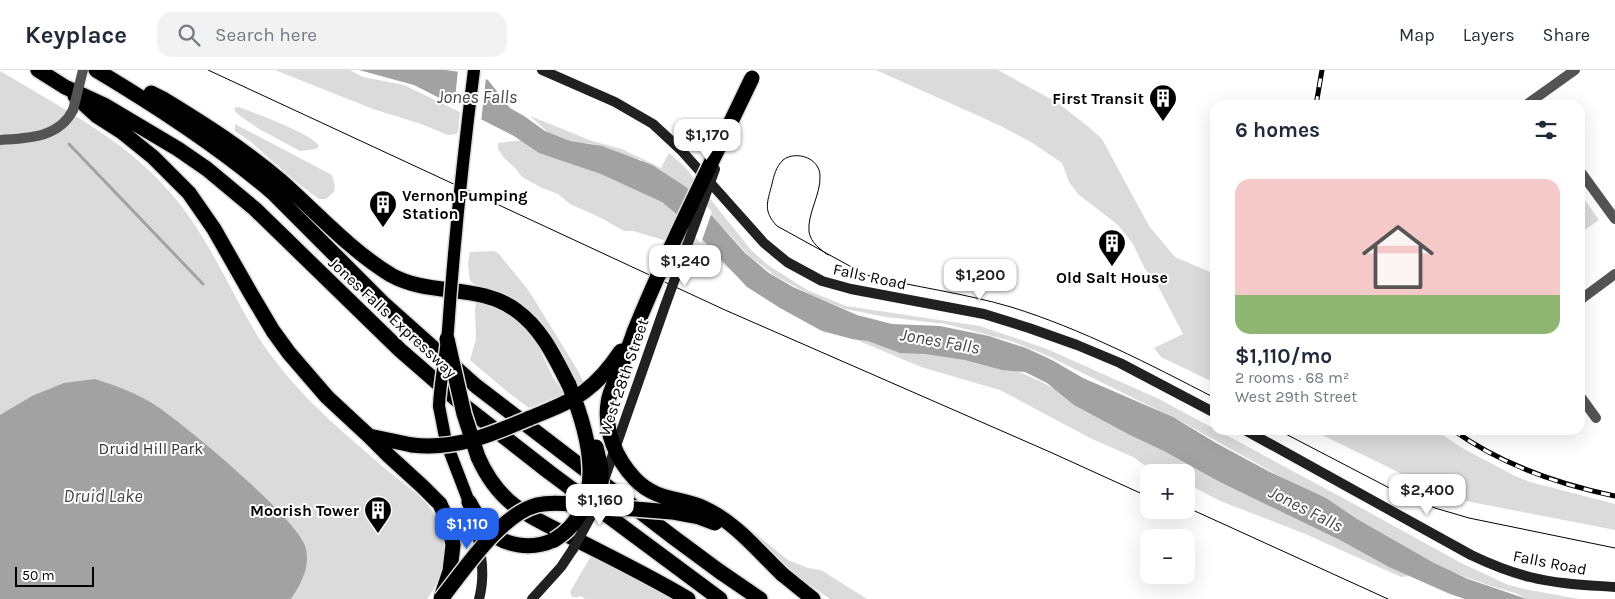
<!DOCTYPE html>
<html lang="en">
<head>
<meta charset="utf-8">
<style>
	:root { --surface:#fff; --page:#f2f2f3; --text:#1f2937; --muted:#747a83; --line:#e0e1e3; --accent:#2563eb }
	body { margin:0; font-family:Karla,sans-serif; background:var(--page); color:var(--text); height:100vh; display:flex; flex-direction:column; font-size:19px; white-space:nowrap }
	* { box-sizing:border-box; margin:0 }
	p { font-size:16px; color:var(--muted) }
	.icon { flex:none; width:28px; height:28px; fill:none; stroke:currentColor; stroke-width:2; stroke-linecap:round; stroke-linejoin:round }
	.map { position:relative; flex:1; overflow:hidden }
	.sheet { position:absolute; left:1210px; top:30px; width:375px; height:335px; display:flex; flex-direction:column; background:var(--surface); border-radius:15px; box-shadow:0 5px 20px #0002 }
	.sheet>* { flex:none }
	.buttons { position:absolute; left:1140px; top:394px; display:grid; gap:10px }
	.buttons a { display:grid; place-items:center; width:55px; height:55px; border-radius:10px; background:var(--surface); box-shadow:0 5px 20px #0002; font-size:25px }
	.scale { position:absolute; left:15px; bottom:12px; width:79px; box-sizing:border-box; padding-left:5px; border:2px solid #000; border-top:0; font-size:14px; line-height:18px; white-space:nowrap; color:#000; -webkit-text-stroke:4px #fff; paint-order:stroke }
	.price { position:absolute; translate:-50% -42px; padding:0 11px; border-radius:10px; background:#fff; color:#222; font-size:16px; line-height:32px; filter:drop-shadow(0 1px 2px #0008) }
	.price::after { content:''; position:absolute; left:50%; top:30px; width:15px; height:11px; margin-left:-8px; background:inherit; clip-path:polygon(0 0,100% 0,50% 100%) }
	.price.selected { background:var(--accent); color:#fff }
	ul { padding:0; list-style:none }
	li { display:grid; align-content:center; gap:10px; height:265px; padding:0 25px }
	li+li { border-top:1px solid var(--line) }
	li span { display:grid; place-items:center; height:155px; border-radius:15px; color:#555 }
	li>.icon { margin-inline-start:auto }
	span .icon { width:90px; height:90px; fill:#fffc; stroke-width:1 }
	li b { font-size:21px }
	h2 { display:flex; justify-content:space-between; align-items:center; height:60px; padding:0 25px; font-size:21px }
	header { display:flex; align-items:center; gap:30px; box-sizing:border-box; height:70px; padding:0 25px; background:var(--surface); border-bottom:1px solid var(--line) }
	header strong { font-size:24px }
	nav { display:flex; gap:28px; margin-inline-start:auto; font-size:18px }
	.search { width:350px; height:45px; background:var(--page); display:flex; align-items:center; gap:12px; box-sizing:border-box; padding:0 18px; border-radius:15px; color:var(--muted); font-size:19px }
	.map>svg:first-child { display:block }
	.green { fill:#dbdbdb }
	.water { fill:#a2a2a2 }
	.pier { fill:#fff }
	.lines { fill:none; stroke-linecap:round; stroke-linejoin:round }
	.stream { stroke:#a2a2a2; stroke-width:3 }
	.primary-casing { stroke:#dbdbdb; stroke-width:15 }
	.motorway-casing { stroke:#dbdbdb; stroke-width:18 }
	.minor { stroke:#545454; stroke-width:10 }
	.secondary { stroke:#212121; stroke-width:10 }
	.primary { stroke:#000; stroke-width:12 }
	.motorway { stroke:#000; stroke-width:15 }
	.tram { stroke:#000; stroke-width:1 }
	.rail-casing { stroke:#000; stroke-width:5 }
	.rail { stroke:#fff; stroke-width:3; stroke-dasharray:9; stroke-linecap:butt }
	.primary-bridge-casing { stroke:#dbdbdb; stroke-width:15; stroke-linecap:butt }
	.motorway-bridge-casing { stroke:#dbdbdb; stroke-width:18; stroke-linecap:butt }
	.minor-bridge { stroke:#545454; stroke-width:10 }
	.secondary-bridge { stroke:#212121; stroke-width:10 }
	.primary-bridge { stroke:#000; stroke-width:12 }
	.motorway-bridge { stroke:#000; stroke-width:15 }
	.labels { text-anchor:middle; stroke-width:4; stroke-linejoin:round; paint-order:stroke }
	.poi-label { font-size:16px; font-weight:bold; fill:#000; stroke:#fff; text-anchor:end }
	.street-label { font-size:16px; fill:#000; stroke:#fff }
	.park-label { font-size:16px; fill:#323232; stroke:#fff }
	.water-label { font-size:18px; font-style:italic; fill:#434343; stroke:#fff }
</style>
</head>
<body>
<header>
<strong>Keyplace</strong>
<div class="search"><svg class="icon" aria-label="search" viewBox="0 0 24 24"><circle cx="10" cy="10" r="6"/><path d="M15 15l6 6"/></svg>Search here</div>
<nav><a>Map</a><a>Layers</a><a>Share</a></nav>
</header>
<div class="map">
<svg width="1615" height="529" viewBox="0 0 1615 529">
	<rect width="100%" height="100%" fill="#fff"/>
	<path class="green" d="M275,0H350L363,7L404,15L460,42L458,62L456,64L448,65L421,54L373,39Z
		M876,0H998L1058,33L1090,58L1102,69L1149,156L1175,187L1215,204V313L1161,287L1154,278L1183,264L1156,212L1145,199L1133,174L1118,155L1078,124L1069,112L1062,93L1031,72L1001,56Z
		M0,1C68,42 137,75 185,141C214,180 232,224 257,265C272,289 290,310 309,330C334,355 361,378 388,401C406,416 428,429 438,451C451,478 444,506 427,529H0Z
		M239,37C254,43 313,64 319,76L316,79L300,81L259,59L236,43L234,38Z
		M530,46L592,71L622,79L661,98L669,83L684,96L751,180L768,195L807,220L846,236L980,256L1047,279L1159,329L1354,434L1463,494L1487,505L1506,514L1524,519L1579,529H1527L1515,523L1491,516L1427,493L1324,431L1182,352L1046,285L1011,271L946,254L886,247L845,239L809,224L777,207L749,186L724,159L641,98L642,91L640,89L637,90L593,74L585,73L580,74L552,66Z
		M235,54L332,105L335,116L334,122L326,129H319L295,111L251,72L235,61Z
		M522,70L623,93L757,215L999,293L1040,311L1080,333L1410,500V506L1401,507L1303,463L1220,431L1186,413V402H1162L1147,397L1133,387L1090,368L1000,320L921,297L852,268L735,204L711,184L633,161H624L601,148L570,134L558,124L542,118L522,107L516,99L503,87L498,79V73Z
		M1582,126L1599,150L1580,163V128Z
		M494,181L499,184L529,221L577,299L589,323L583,327L546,265L470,211L468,194L470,182Z
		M477,228L514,244L533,266L553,307L564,324L529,338L510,324L470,290L476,269L475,239Z
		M1312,360H1435L1464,379L1515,406L1530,412L1615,434V460L1466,431L1439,422Z
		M744,456H746L788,490L808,498L821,500L867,529H830L803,510L770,482Z
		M594,484H597L605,493L670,524L669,529H585L581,526L578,527H572L570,522L591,486Z"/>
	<path class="water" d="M359,0H445L468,3L488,10L510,38L524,46L545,61L570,71L602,76L652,95L686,117L745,183L769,203L793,217L857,245L892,254L940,256L989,266L1026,278L1052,290L1083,308L1173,347L1216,373L1268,401L1326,428L1357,449L1434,493L1468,509L1527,529H1465L1450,524L1389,497L1340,470L1220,412L1164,381L1130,365L1074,335L1047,313L1025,302L1002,300L965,290L925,284L900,283L868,271L852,269L822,261L780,238L747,217L686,152L662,132L601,104L539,83L514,66L414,15Z
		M95,309C117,316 139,324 158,337C186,356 301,451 306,479C310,498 301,514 291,529H0V345L32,326L64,313Z"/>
	<path class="pier" d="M458,0H468L486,7L481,53L454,39Z
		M690,118L712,142L701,173L676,148Z"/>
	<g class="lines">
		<path class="stream" d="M69,74L203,214"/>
		<g class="primary-casing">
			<path id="primary" d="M439,336L446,372L469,432"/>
		</g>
		<g class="motorway-casing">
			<path id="motorway" d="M38,0L65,17L104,35L178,79L207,99L255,139L400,280L462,334L549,402L720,529
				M96,0C158,37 218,76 272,122L383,233L476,316L673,467L719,501L760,529
				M151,23L163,29C204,54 245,80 281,111C317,143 350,180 391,205C430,227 481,213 517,241C542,259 555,288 569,315
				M75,26L97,46L122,62L153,87L189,123L214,159L251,224L273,261L289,283L327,327L369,366L388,385L423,417L440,434L450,457L453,475L450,501L442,525
				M369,366L412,375
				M478,387C486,405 498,423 515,436C534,450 558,460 579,471C616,490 653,508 688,529
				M469,432C474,441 479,450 486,458C503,477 532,480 554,470
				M782,504L813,529"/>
		</g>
		<path class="minor" d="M1392,35H1393
			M1526,35L1575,0
			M0,70C28,68 59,68 73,40
			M1580,101L1615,149
			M1580,230L1615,204
			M1580,326L1596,348"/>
		<path class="secondary" d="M542,0L615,32L653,54L681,80L764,173L787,192L822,211L851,219L984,244L1029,258L1077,275L1120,293L1215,343
			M1245,360L1471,485C1490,494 1509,502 1530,507C1557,514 1587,515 1615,517
			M471,442C479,471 487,500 479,529
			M532,529L561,497L573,479"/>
		<use href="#primary" class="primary"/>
		<use href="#motorway" class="motorway"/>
		<path class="tram" d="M208,0L725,240L1050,382L1149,427
			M828,185C820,179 811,173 809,162C807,144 821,124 820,106C820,88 796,80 783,90C776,97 774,105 772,114C767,133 763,141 777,156L866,205C914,217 964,223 1011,237C1082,259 1149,294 1215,328
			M1278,360L1401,424L1435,438L1469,448L1615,478
			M1186,437L1388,529"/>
		<g class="rail-casing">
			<path id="rail" d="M1316,35L1322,0
				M1453,360C1502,395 1557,414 1615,426"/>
		</g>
		<use href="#rail" class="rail"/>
		<g class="primary-bridge-casing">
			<path id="primary-bridge" d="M439,336C440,310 446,286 448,260C454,173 463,87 474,0"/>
		</g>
		<g class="motorway-bridge-casing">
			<path id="motorway-bridge" d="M752,8C712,92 669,176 634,262C629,277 623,291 618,305C614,314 609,323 608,333C604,361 616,389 635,409C656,431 679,427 704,438C735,452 758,481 782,504
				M447,269L464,344L478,387
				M412,375C456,380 490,365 530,348C549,340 569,333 585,321C600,310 611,296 621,281
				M596,377L601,398V421
				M554,470C610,436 589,364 569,315
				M441,529C464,500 501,444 537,435C549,432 561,433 572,434L672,442L699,447L715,453"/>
		</g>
		<path class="minor-bridge" d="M73,40L83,0"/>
		<path class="secondary-bridge" d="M604,410L665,236L715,99
			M573,479L591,446L597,431"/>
		<use href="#primary-bridge" class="primary-bridge"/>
		<use href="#motorway-bridge" class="motorway-bridge"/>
	</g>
	<defs>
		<g id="building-pin" transform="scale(1.4375)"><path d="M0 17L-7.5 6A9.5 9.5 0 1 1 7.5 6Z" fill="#000" stroke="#fff"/><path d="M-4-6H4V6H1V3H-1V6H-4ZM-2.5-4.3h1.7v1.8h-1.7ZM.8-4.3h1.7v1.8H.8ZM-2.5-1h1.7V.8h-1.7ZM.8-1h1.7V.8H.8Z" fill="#fff"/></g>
	</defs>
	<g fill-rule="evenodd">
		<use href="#building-pin" x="1163" y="28"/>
		<use href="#building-pin" x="383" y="134"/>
		<use href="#building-pin" x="1112" y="173"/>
		<use href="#building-pin" x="378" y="440"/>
	</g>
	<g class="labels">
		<g class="poi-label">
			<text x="1144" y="34">First Transit</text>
			<text x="402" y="131" text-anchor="start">Vernon Pumping<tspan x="402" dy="18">Station</tspan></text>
			<text x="1112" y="213" text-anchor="middle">Old Salt House</text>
			<text x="359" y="446">Moorish Tower</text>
		</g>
		<g class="street-label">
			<text transform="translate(870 206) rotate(12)" y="6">Falls Road</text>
			<text transform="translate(393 247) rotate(43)" y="6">Jones Falls Expressway</text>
			<text transform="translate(623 307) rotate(-71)" y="6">West 28th Street</text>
			<text transform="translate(1550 492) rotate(11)" y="6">Falls Road</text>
		</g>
		<g class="park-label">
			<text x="151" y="384">Druid Hill Park</text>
		</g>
		<g class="water-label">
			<text x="477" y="33">Jones Falls</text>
			<text transform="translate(940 271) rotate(10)" y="6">Jones Falls</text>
			<text x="103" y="432">Druid Lake</text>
			<text transform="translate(1306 439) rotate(27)" y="6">Jones Falls</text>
		</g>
	</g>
</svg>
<div class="buttons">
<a>+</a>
<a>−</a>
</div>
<div class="scale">50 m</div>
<b class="price" style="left:707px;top:91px">$1,170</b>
<b class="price" style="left:685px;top:217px">$1,240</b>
<b class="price" style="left:980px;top:231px">$1,200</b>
<b class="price" style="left:1427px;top:446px">$2,400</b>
<b class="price" style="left:600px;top:456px">$1,160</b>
<b class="price selected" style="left:467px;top:480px">$1,110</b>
<section class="sheet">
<h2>6 homes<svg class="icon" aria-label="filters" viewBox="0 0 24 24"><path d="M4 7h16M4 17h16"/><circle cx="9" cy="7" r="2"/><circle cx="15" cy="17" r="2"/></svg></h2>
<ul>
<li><span style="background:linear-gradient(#f6c9c9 75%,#8fb573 0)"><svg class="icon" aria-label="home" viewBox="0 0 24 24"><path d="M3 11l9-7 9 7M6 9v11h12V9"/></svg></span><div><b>$1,110/mo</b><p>2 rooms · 68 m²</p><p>West 29th Street</p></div></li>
</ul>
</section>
</div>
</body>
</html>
